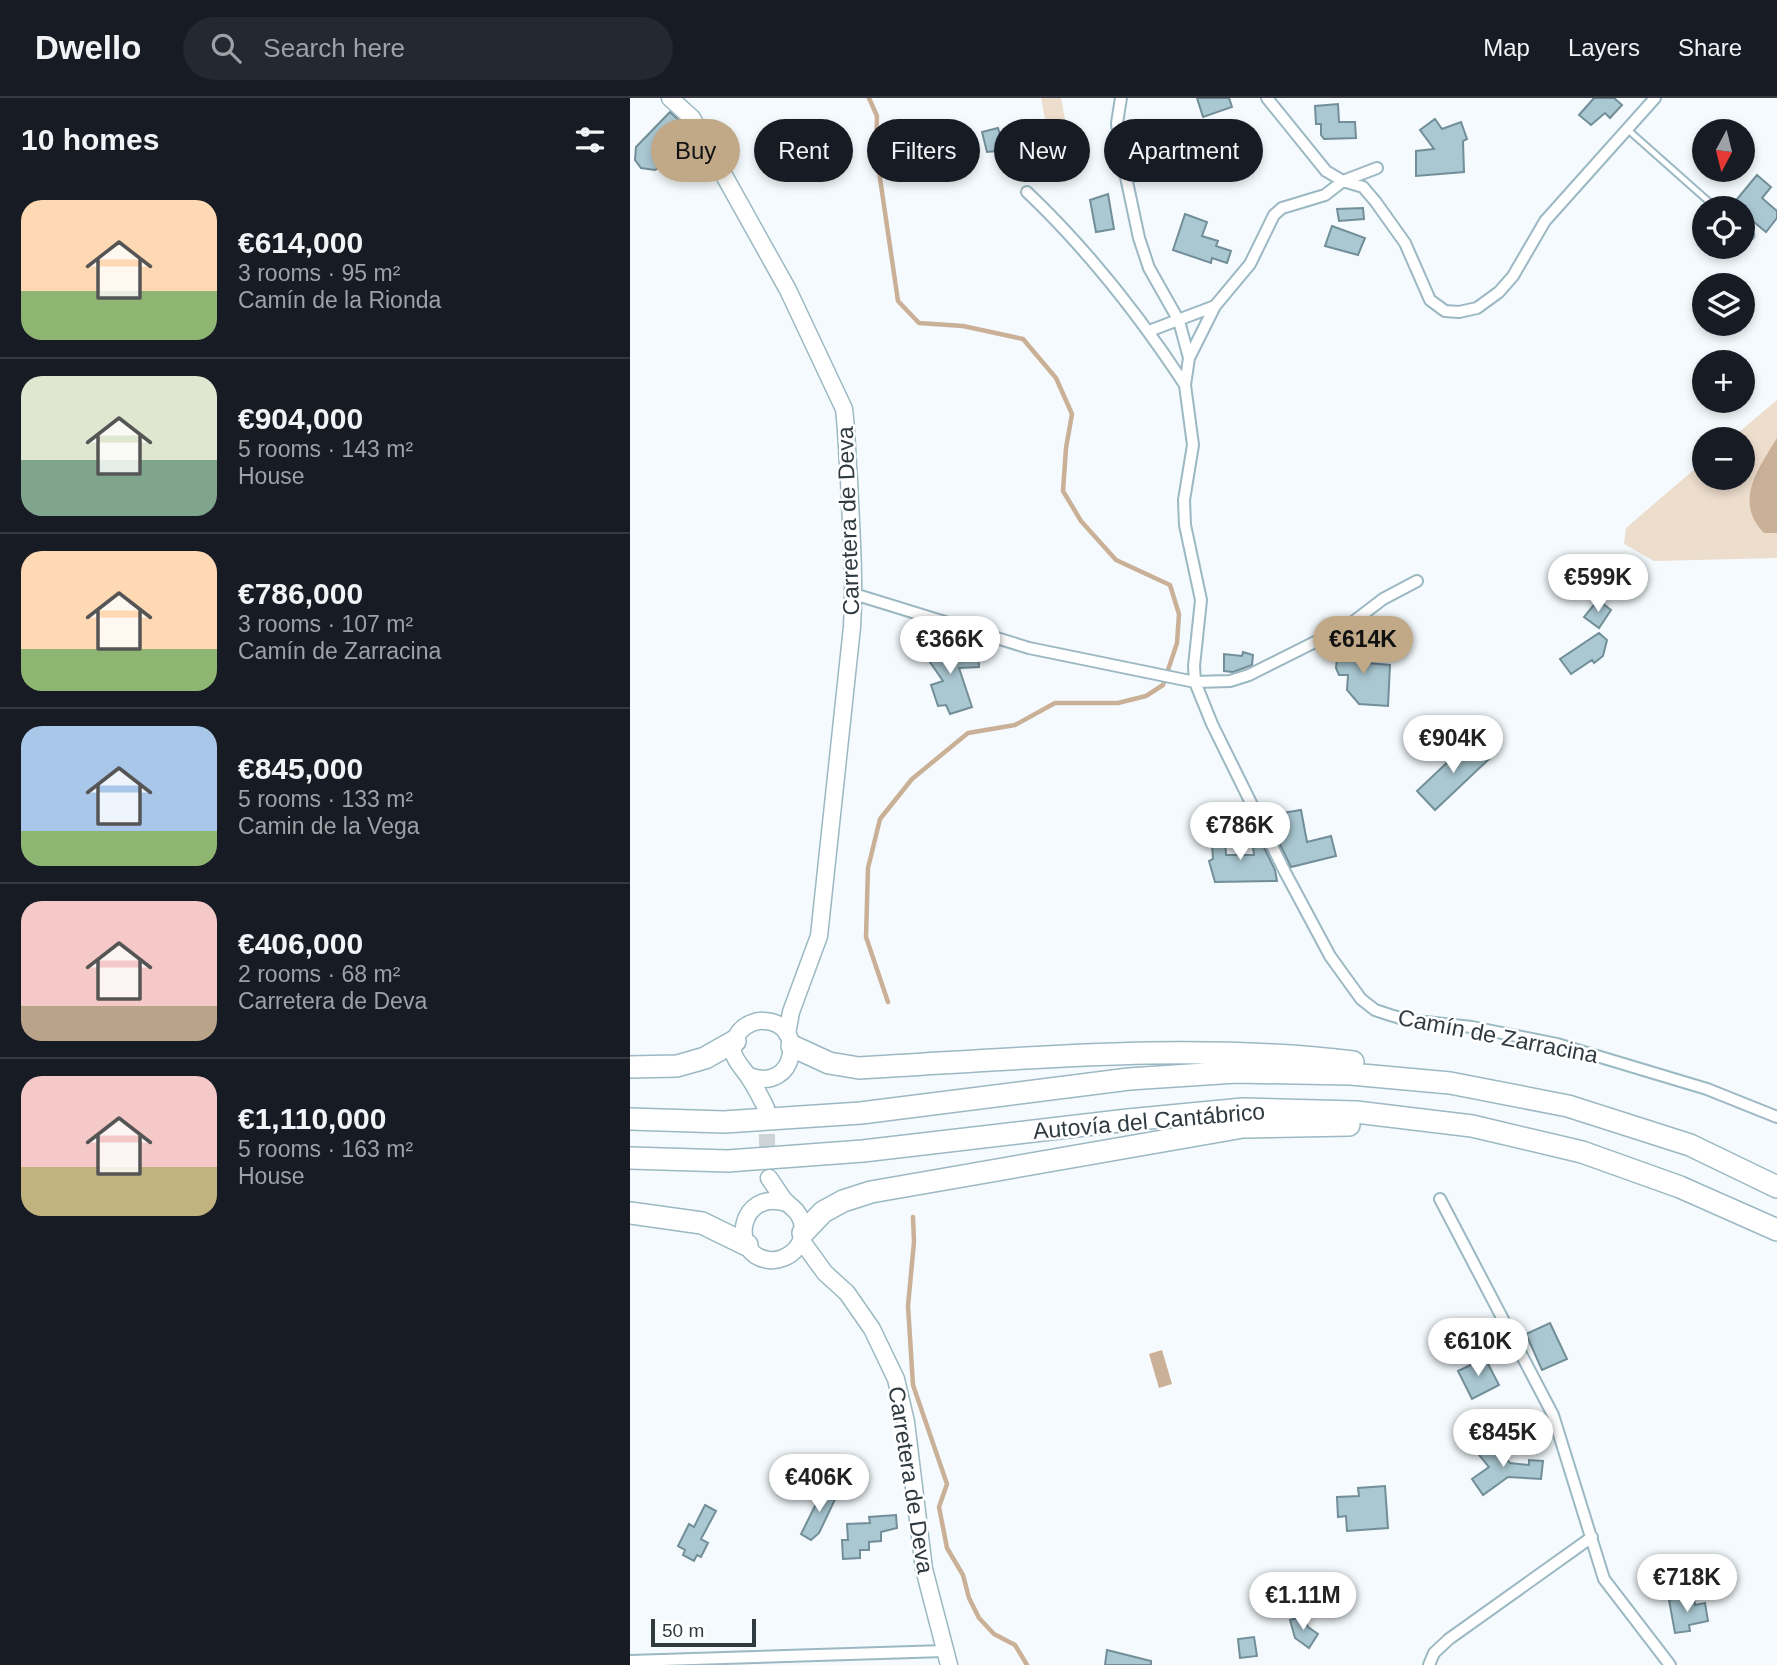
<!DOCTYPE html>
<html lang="en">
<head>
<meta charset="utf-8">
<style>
	:root { --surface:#171b24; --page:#242831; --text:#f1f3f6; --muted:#9ea1a6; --line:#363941; --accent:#c1a987 }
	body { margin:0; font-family:Helvetica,sans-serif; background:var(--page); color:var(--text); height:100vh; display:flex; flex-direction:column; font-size:26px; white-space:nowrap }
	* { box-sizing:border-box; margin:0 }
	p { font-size:23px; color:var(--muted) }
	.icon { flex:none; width:38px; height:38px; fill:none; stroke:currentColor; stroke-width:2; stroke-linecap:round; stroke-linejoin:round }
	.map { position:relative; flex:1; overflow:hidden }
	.side { display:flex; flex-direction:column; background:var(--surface); width:630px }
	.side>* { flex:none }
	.banner { position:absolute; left:21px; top:21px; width:665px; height:63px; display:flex; gap:14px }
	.needle { width:46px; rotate:187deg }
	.tools { position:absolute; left:1062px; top:21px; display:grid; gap:14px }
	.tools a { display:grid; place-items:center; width:63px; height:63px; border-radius:50%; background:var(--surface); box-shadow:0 4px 10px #0003; font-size:35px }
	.scale { position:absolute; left:21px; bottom:18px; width:105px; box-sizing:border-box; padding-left:7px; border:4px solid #2f3b40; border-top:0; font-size:19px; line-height:24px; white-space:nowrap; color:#2f3b40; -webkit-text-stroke:5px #fff; paint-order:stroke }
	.price { position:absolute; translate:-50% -60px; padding:0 16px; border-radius:24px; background:#fff; color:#222; font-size:23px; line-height:46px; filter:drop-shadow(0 2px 4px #0008) }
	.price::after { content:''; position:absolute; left:50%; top:42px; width:21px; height:16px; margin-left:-10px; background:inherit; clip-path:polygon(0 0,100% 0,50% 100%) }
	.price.selected { background:var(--accent); color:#111 }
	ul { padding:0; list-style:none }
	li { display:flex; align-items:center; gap:21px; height:175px; padding:0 21px }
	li+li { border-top:2px solid var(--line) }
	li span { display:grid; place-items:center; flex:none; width:196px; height:140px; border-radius:21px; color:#555 }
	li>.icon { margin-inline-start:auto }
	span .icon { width:84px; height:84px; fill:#fffc; stroke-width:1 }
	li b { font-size:30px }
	h2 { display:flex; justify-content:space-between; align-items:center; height:84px; padding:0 21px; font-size:30px }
	.chip { padding:0 24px; border-radius:32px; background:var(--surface); box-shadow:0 4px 10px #0003; font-size:24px; line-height:63px }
	.chip.selected { background:var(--accent); color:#111 }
	header { display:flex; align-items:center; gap:42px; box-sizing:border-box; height:98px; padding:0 35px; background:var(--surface); border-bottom:2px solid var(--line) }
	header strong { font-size:33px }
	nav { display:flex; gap:38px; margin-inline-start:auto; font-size:24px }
	.search { width:490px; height:63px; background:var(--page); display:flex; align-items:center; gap:18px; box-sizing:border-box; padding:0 24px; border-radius:38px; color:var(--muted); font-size:26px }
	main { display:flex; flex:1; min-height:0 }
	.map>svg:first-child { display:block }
	.green { fill:#edddcd }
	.water { fill:#c9b097 }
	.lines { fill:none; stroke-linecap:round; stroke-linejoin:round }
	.stream { stroke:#c9b097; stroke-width:4.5 }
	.building { fill:#aac8d2; stroke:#728e98; stroke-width:2 }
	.secondary-tunnel { stroke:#cdd4d7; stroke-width:16; stroke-dasharray:16 8; stroke-linecap:butt }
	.lane-casing { stroke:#9bb8c3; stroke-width:9 }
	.street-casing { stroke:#9bb8c3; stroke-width:14 }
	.secondary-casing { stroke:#9bb8c3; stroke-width:19 }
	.highway-casing { stroke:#9bb8c3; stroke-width:24 }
	.lane { stroke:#fff; stroke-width:5 }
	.street { stroke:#fff; stroke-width:10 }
	.secondary { stroke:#fff; stroke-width:16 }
	.highway { stroke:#fff; stroke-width:21 }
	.labels { text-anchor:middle; stroke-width:5; stroke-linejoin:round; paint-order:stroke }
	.street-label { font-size:23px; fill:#2f3b40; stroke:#fff }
</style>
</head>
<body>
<header>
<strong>Dwello</strong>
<div class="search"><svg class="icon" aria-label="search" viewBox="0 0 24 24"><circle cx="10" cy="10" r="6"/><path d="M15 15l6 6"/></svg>Search here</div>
<nav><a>Map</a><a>Layers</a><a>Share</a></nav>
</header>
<main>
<section class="side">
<h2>10 homes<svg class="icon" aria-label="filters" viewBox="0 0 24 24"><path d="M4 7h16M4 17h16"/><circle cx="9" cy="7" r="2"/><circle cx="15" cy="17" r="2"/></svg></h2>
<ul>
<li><span style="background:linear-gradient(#ffd9b3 65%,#8fb573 0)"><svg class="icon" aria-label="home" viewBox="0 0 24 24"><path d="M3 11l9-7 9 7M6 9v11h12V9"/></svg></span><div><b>€614,000</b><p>3 rooms · 95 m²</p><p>Camín de la Rionda</p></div></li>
<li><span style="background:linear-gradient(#dfe7d0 60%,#7fa58c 0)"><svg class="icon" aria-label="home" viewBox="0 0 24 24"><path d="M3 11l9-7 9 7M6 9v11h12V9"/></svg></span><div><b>€904,000</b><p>5 rooms · 143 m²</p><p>House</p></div></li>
<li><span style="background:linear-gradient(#ffd9b3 70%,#8fb573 0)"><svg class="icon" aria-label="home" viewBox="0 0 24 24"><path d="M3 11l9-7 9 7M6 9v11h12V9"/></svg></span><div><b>€786,000</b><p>3 rooms · 107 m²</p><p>Camín de Zarracina</p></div></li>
<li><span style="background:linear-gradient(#a9c7e8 75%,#8fb573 0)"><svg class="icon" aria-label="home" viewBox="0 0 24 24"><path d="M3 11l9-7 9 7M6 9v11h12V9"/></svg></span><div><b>€845,000</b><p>5 rooms · 133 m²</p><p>Camin de la Vega</p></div></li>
<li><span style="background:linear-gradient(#f6c9c9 75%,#b9a48a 0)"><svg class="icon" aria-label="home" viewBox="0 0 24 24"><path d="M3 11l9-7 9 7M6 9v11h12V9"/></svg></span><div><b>€406,000</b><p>2 rooms · 68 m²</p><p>Carretera de Deva</p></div></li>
<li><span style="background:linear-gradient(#f6c9c9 65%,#c2b280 0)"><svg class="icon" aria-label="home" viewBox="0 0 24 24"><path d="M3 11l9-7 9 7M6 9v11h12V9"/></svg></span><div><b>€1,110,000</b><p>5 rooms · 163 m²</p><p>House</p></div></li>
</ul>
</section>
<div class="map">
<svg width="1147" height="1567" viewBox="0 0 1147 1567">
	<rect width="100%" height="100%" fill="#f4fafd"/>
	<path class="green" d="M411,0H431L437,32L418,36Z
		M1147,302V460L1024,463L994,446L996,430L1074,363V380H1113V341H1101Z"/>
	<path class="water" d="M1147,340V435H1134C1103,403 1129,370 1147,340Z
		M532,1252L542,1286L529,1290L519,1256Z"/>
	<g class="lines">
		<path class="stream" d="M239,0L247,18L246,53L268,203L289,225L333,228L393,241L426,280L442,316L436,350L433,393L451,423L486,462L540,487L549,516L547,545L533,587L516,598L488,605H425L385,627L338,635L282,681L250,721L238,770L236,839L258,904
			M283,1119L284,1144L278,1208L283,1287L317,1386L309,1409L317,1450L333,1477L339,1500L349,1520L364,1536L385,1547L397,1567"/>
	</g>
	<path class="building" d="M567,0H599L602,9L573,19Z
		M964,0H984L992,7L980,20L975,15L961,27L949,17Z
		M708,6L709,24H725L726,40L694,41L691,37V26H686L685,8Z
		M40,14L54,27L59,38L32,68L25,72L11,70L5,62L6,49Z
		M805,21L812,31L831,24L837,41L833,43L834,74L786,78V53L804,51L790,32Z
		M368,30L370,36L373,35L377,52L357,54L352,34Z
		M1127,77L1141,89L1132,100L1147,113V120L1136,134L1113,115V110H1107L1103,106Z
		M478,96L484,131L466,134L460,102Z
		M733,110L734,121L709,123L707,111Z
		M555,116L577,124L572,138L588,143L586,148L601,153L597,165L582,160L581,165L543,152Z
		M702,128L735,140L728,157L695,148Z
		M968,502L981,512L969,530L954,519Z
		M969,535L977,542L973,558L964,565L962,562L941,576L930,561Z
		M719,537L718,559L738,560V565L760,567L758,608L729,606L717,592L718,577H709L706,570L707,559L700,545Z
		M306,541L317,556L348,554L349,569L329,570L342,609L320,616L316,607L308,608L301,587L313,583L291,551Z
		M613,554L623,557L622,567L603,574L594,573V556L612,558Z
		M841,642L859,661L805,712L787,693Z
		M671,712L677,744L701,738L706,758L661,769L641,728L649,726L646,716Z
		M594,729L596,757H624L621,734L626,733L645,772L647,783L585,784L579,763L583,761L581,730Z
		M920,1225L937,1261L912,1272L896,1236Z
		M855,1260L869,1287L842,1301L828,1273Z
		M857,1343L869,1358L873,1356L880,1365L899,1367V1362L913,1363L911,1381L878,1379L853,1397L842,1381L859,1369L845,1352Z
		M755,1388L758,1430L717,1433L716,1418L708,1419L707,1399L729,1398L728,1390Z
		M194,1390L208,1395L189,1435L181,1442L171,1436Z
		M75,1407L86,1413L71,1441L78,1445L71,1459L67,1457L64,1463L53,1457L55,1452L48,1448L59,1426L64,1429Z
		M266,1417L267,1430L251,1434V1443L239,1444V1452H230V1460L213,1461L212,1442H218L217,1426L240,1425L239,1419Z
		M1051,1499L1052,1503L1064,1501L1065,1507L1075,1505L1078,1523L1059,1527L1060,1533L1045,1535L1039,1502Z
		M674,1518L678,1529L688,1536L679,1550L665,1540L660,1522Z
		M624,1539L627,1558L610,1560L608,1541Z
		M477,1552L521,1563V1567H475Z"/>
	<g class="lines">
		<path class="secondary-tunnel" d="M136,1012L138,1070"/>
		<g class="lane-casing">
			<path id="lane" d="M997,31L1086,110
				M1113,131L1121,138"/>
		</g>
		<g class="street-casing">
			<path id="street" d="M491,0L487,25L489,46L509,140L519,170L549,223L559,260L555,287L563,347L554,402L555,427L571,502L564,568L565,584L582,626L655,774L700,858L731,901L745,912L760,917L777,922L842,929L927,946L1077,991L1147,1019
				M637,0L696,73L713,83L733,89L745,103L775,145L800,202L815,213L829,214L847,210L869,194L883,178L915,123L1025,0
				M397,94C458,152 509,217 555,287
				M519,233L585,208
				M559,260L585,208L620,166L644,117L652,110L695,97L713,83L747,70
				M224,496L399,550L565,584L600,583L619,577L719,527L753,501L787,483
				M810,1101L923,1317L974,1481L1040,1567
				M0,1563L314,1553
				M799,1567L804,1555L819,1541L962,1439"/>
		</g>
		<g class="secondary-casing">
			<path id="secondary" d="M40,0L62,20L158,192L214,311C217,335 217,358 219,382C221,431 225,479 222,529L189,838L161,914L157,936
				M119,978C167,996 177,924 134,923C126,922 115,927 110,933C93,955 110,965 120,981C126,990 131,1000 136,1010
				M139,1080C144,1087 149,1095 154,1102C158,1106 162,1109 166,1113C176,1125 175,1143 164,1153C158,1159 148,1163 139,1162C98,1157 109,1090 156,1105
				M171,1142L195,1175L217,1195L242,1231L266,1281L276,1324L294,1471L319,1567"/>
		</g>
		<g class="highway-casing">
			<path id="highway" d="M162,948L199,965L229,970C392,961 559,944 723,964
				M0,969L47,968L75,960L105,943
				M0,1021L94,1024L231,1015L499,981L606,974L721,976L820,985L938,1008L1060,1047L1147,1089
				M0,1060L98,1063L233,1053L498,1022L613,1011L726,1014L842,1028L952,1054L1050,1089L1147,1132
				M0,1115L72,1125L117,1147
				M173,1135L193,1114L213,1103L241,1094L613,1029L719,1027"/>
		</g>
		<use href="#lane" class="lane"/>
		<use href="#street" class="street"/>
		<use href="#secondary" class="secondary"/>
		<use href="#highway" class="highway"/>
	</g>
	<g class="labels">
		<g class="street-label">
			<text transform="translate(218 423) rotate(-92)" y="8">Carretera de Deva</text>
			<text transform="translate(868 938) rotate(11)" y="8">Camín de Zarracina</text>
			<text transform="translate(519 1023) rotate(-5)" y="8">Autovía del Cantábrico</text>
			<text transform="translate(281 1382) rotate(81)" y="8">Carretera de Deva</text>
		</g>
	</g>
</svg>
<div class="tools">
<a><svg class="needle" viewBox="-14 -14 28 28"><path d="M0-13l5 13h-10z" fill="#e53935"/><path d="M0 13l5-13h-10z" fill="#9ea1a6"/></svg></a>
<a><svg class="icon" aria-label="locate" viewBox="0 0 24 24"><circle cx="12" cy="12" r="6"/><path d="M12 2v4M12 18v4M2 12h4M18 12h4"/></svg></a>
<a><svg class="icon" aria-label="layers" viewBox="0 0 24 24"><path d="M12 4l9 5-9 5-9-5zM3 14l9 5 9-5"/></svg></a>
<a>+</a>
<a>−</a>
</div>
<div class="scale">50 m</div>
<b class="price" style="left:968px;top:516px">€599K</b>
<b class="price" style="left:320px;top:578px">€366K</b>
<b class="price selected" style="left:733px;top:578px">€614K</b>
<b class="price" style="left:823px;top:677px">€904K</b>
<b class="price" style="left:610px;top:764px">€786K</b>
<b class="price" style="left:848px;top:1280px">€610K</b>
<b class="price" style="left:873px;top:1371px">€845K</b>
<b class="price" style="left:189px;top:1416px">€406K</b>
<b class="price" style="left:1057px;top:1516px">€718K</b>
<b class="price" style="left:673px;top:1534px">€1.11M</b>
<div class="banner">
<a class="chip selected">Buy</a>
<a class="chip">Rent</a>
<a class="chip">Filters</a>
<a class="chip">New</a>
<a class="chip">Apartment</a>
</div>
</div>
</main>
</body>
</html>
